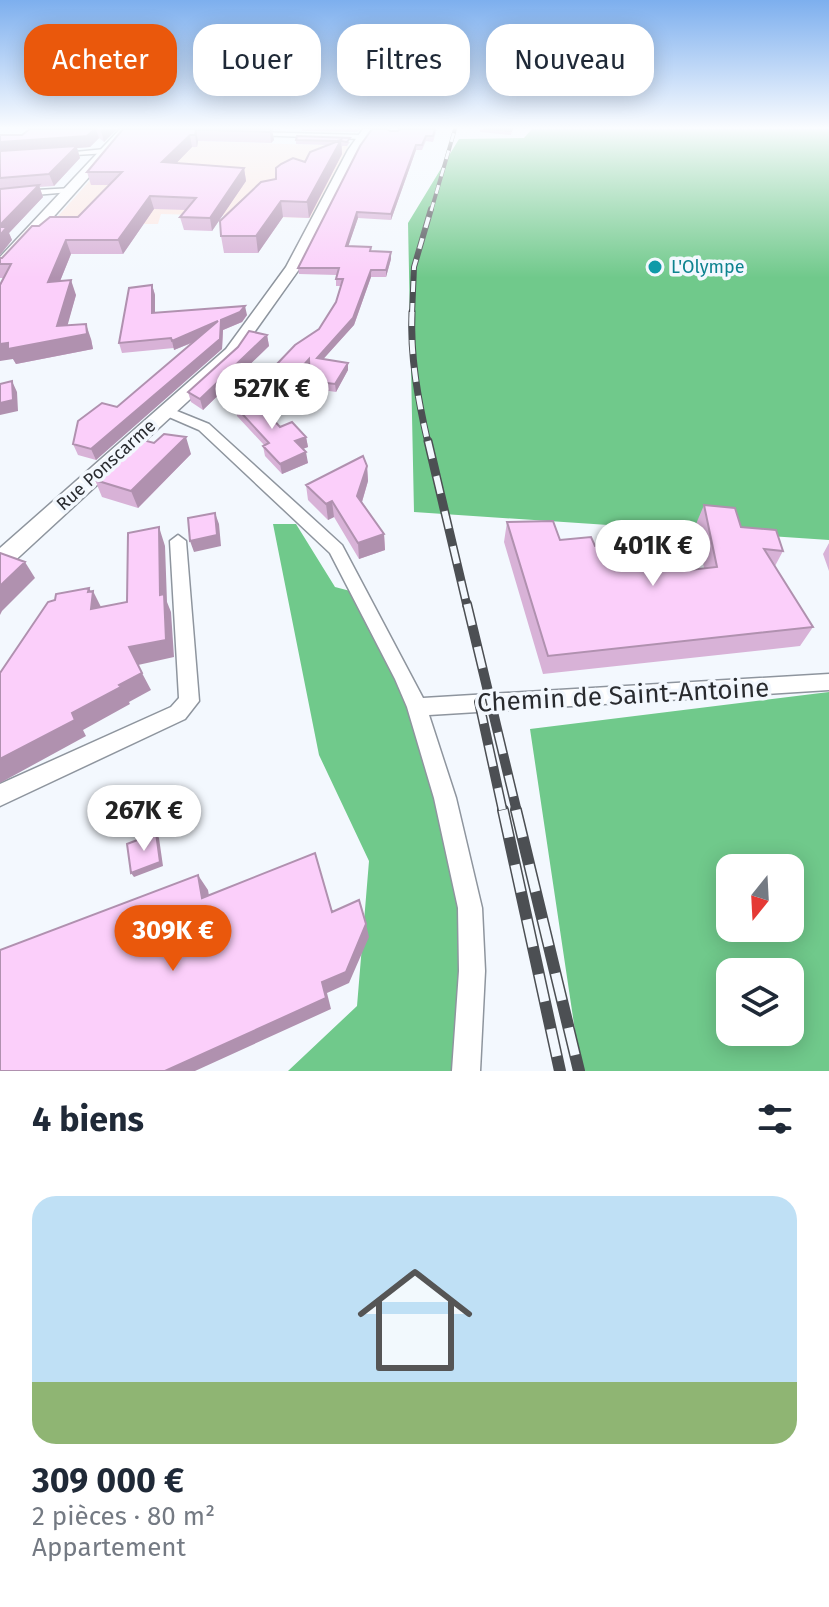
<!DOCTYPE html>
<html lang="fr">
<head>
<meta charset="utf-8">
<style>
	:root { --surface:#fff; --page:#f6f6f7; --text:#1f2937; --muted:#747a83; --accent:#ea580c }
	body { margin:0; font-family:"Fira Sans",sans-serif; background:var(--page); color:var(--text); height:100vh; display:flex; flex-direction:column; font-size:30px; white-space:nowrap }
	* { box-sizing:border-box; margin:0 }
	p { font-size:26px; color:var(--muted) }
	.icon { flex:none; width:44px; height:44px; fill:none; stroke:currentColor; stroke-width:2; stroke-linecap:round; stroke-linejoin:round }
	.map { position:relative; height:1071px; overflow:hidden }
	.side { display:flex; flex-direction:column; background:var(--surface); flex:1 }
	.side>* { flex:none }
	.banner { position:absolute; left:24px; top:24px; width:782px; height:72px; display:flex; gap:16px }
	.needle { width:52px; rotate:198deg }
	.tools { position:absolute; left:716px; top:854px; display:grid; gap:16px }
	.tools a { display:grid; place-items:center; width:88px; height:88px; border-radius:16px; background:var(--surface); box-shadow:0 4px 20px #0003; font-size:40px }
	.price { position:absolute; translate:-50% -68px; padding:0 18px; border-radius:28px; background:#fff; color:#222; font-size:26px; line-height:52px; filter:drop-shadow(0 2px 4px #0008) }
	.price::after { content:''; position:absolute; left:50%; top:48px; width:24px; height:18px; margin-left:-12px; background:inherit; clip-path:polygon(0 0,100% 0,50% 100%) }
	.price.on { background:var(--accent); color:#fff }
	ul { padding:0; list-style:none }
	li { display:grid; align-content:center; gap:16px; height:424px; padding:0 32px }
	li span { display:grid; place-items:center; height:248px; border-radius:24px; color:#555 }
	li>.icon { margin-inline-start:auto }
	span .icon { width:144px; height:144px; fill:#fffc; stroke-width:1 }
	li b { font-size:34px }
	h2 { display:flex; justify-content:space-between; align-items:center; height:96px; padding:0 32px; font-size:34px }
	.tag { padding:0 28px; border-radius:24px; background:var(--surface); box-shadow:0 4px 20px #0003; font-size:28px; line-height:72px }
	.tag.on { background:var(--accent); color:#fff }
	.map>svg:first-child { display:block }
	.education { fill:#fde8e3 }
	.forest { fill:#70c98b; fill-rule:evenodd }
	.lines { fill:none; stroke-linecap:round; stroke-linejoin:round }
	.street-casing { stroke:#8e959e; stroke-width:3 }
	.secondary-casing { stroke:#8e959e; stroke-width:3 }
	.primary-casing { stroke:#8e959e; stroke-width:3 }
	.street { fill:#fff; fill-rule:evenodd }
	.secondary { fill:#fff; fill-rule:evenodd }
	.primary { fill:#fff; fill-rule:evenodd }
	.rail-far5-casing { stroke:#4c4f53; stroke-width:4 }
	.rail-far4-casing { stroke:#4c4f53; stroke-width:6 }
	.rail-far3-casing { stroke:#4c4f53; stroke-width:7 }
	.rail-far2-casing { stroke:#4c4f53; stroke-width:9 }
	.rail-far1-casing { stroke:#4c4f53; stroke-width:10 }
	.rail-casing { stroke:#4c4f53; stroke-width:12 }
	.rail-far5 { stroke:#f3f8fe; stroke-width:3; stroke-dasharray:9; stroke-linecap:butt }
	.rail-far4 { stroke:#f3f8fe; stroke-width:4; stroke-dasharray:11; stroke-linecap:butt }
	.rail-far3 { stroke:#f3f8fe; stroke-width:5; stroke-dasharray:14; stroke-linecap:butt }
	.rail-far2 { stroke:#f3f8fe; stroke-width:6; stroke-dasharray:18; stroke-linecap:butt }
	.rail-far1 { stroke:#f3f8fe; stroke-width:7; stroke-dasharray:22; stroke-linecap:butt }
	.rail { stroke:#f3f8fe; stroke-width:9; stroke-dasharray:28; stroke-linecap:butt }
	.wall { fill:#d8b2d7 }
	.shaded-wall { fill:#b091af }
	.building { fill:#fbcffa; stroke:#b091af; stroke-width:2 }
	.culture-dot { fill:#0f9aa8; stroke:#f3f8fe; stroke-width:3 }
	.labels { text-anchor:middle; stroke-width:7; stroke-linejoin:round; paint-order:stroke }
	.far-culture-label { font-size:18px; fill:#0d838f; stroke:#f3f8fe; text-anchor:start }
	.far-street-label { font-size:18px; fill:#292b2f; stroke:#f3f8fe }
	.near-street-label { font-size:26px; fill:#292b2f; stroke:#f3f8fe }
</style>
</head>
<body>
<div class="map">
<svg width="829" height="1071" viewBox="0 0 829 1071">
	<rect width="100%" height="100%" fill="#f3f8fe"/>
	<path class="education" d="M127,139L349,146L312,218L161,214L158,224H51Z"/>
	<path class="forest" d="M532,129H829V540L414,512L408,223L459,139L524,138Z
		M273,524H296L335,587L354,592L406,697L484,971L483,1023L457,1071H288L357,1006L369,861L319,755Z
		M829,692V1071H581L530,729ZM790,868V928H730V868ZM790,972V1032H730V972Z"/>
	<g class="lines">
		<g class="street-casing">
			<path id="street" d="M254,132L361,135L365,137L361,139L252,135Z
				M105,149L108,153L59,156L55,154Z
				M73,188V192H70L0,198V192Z
				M167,407L209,424L342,545L423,698L829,674V690L429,715L456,798L482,908L485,971L480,1071H452L459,971L458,908L434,798L407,707L395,679L330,553L199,430L162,414V408Z
				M178,535L186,541L199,701L185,719L0,806V784L171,707L179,698L170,541Z"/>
		</g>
		<g class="secondary-casing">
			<path id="secondary" d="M363,129H372L358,150L300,268L238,355L8,567L0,569V548L226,349L286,267L348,150Z"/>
		</g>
		<g class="primary-casing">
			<path id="primary" d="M120,129H132L6,270L0,272V257Z"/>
		</g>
		<use href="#street" class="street"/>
		<use href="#secondary" class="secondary"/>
		<use href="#primary" class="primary"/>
		<g class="rail-far5-casing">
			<path id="rail-far5" d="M431,211L455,129"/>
		</g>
		<g class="rail-far4-casing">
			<path id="rail-far4" d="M412,314L414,267L431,209"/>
		</g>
		<g class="rail-far3-casing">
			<path id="rail-far3" d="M412,312C410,356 418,400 428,443"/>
		</g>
		<g class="rail-far2-casing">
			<path id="rail-far2" d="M428,441L467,606"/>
		</g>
		<g class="rail-far1-casing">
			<path id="rail-far1" d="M467,604L517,812
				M479,702L503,812"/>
		</g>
		<g class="rail-casing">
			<path id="rail" d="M503,810L560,1071
				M516,810L579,1071"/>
		</g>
		<use href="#rail-far5" class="rail-far5"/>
		<use href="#rail-far4" class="rail-far4"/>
		<use href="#rail-far3" class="rail-far3"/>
		<use href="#rail-far2" class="rail-far2"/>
		<use href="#rail-far1" class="rail-far1"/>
		<use href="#rail" class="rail"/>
	</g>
	<path class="wall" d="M30,129H117L104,142L99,138L90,147L77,148L80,158L54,186L39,187L43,197L9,233L12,240L0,255V135H22Z
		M123,129H281L280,130H272L274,140L271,143L198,141L197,147H192L176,163L244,168L246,181L212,231L184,230L180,217L186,210L154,209L123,254H71L60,281L76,295L67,325L91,339L93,349L16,364L13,359L3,278H0V258H2L39,226L78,217L110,185H91L87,172Z
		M302,129H361L357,132L302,131Z
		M397,129H437L433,142L426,141L422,150H416L391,220L358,218L348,246L371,251L391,252V259L386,277H371L354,325L323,359L348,370L336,392L310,388L309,366L285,394L279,393L275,397L258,393L256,386L319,329L336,302L341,286H336V279L337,275L299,274L298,268L390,131L399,130Z
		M480,129H513L511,135L480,132Z
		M296,140L350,142L347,146H342V154L309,218L283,217L258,253H224L221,236L276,179L305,162L327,145L296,144Z
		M152,285L155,295V313L247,315L242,322L223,330L222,349L96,460L78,455L73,444L194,342L174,350V348L122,353L119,343Z
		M267,335L269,346L203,410L191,402L188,392Z
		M235,406L280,427L306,437L308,447L303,449L308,463L282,474L265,456L263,446L264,445L237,416Z
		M154,443L191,454L138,508L102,497L95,480Z
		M367,466L368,481L362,502L384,534L385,550L359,559L334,517L328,520L308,500L306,485Z
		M704,505L783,551L775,566L813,627L800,646L543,674L504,542L507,522L560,540L690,570L704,568L696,524Z
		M829,543V571L823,554Z"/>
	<path class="shaded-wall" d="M96,129L99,138L90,147L77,148L80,158L54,186L49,174L0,154V142Z
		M103,129H117L104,142L101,131Z
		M272,129L274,140L271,143L270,132Z
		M196,130L198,141L197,147L195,135Z
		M190,135L192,147L165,175L162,162Z
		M341,140L342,154L309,218L307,202Z
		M416,145V150L391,220V214Z
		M244,168L246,181L212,231L210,218Z
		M39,185L43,197L9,233L12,240L0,255V225Z
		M150,196L154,209L123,254L118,240Z
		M281,201L283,217L258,253L256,236Z
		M357,212L358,218L346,253V246Z
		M66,240L71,254L54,296L48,282Z
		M391,252V259L386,277V270Z
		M371,270V277L354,325L318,365L317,358Z
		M71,280L76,295L64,338L86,324L91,339L93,349L16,364L13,359L0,361V344L57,326Z
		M152,285L155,295V322L152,313Z
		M245,306L247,315L242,322L223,330L222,349L96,460L91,449L220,331L174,350L172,341L221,320Z
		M267,335L269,346L203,410L200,399Z
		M309,359L310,366L285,394L284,387Z
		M348,363V370L336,392L335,384Z
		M12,381L17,392L18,411L0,415V403Z
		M278,386L279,393L275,397L274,390Z
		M186,437L191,454L138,508L131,491Z
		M306,437L308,447L297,451L295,441Z
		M306,452L308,463L282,474L280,464Z
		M367,466L368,481L359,512L357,496Z
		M332,501L334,517L328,520L326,504Z
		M215,513L219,524L221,546L194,552L190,541Z
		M159,527L165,546L167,602L171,612L174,657L138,665L129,647L160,595Z
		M384,534L385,550L359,559L358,543Z
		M25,562L35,578L2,611L0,615V586Z
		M89,588L93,595V591L102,609H91L88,592Z
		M142,673L151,690L129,702L119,685Z
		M121,687L130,704L83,730L86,736L0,783V759L72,713Z
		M156,833L159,838L163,866L134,877L131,873Z
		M198,875L208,890L212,912L202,898Z
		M366,924L369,937L349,983L327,993L331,1009L195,1071H165L322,982Z"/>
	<path class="building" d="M30,129H95L87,136L0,142V135H22Z
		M123,129H272L270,132L196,130L195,135H190L162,162L244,168L210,218L180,217L196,198L150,196L118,240H66L48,282L71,280L57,326L86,324L87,334L8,349V343L0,344V285L11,264H0V258H2L32,226H39L50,217H78L122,172H87Z
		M372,129H387L390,131H398L400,129H435L433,136H426L422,145H416L391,214L357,212L346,246L371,247L370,251L391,252L386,270H371L353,318L317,358L348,363L335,384L310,381L309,359L284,387L278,386L274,390L256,386L295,345L319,329L336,302L343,279H336L339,268H298L360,146Z
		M483,129H512L511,131Z
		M297,136L350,138L347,142L341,141V140L337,141L296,140Z
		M341,140L307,202L281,201L256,236H221L220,221L261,182L276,179V168L281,164L293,158L305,162L310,152Z
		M77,146L49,174L0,178V151Z
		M39,185L0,225V189Z
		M0,227H7L0,235Z
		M152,285V313L245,306L240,312L221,320L220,339L91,449L73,444L78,421L102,403L117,407L218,321L172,341L171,338L119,343L129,288Z
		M249,331L267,335L200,399L188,392L238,347Z
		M12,381L13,400L0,403V384Z
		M248,392L280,427L292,422L306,437L295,441L306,452L280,464L263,446L269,443L235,406Z
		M164,434L186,437L131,491L95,480L139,439L154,443Z
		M363,456L367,466L357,496L384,534L358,543L332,501L326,504L306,485Z
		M704,505L735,508L741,527L776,530L783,551L764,549L813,627L548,656L507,522L553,521L560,540L591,537L595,546L674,539L690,570L717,567Z
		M215,513L217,535L190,541L188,518Z
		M159,527L160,595L164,594L166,640L129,647L142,673L119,685L121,687L72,713L75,720L0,759V673L48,602L55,600L56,594L89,588L88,592L93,591L91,609L127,602L128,533Z
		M0,553L25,562L0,586Z
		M156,833L160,862L131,873L127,844Z
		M315,853L332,912L359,900L366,924L346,972L322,982L326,998L165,1071H0V950L198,875L202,898Z"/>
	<linearGradient id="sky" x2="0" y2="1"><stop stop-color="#7dafee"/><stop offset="0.46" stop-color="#fafcff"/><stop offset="1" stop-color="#fafcff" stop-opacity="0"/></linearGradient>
	<rect width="829" height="278" fill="url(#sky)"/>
	<circle class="culture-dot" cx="655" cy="267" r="8"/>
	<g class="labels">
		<g class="far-culture-label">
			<text x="671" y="273">L'Olympe</text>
		</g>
		<g class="far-street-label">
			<text transform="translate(106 465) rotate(-42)" y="6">Rue Ponscarme</text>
		</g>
		<g class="near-street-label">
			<text transform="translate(623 695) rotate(-3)" y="9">Chemin de Saint-Antoine</text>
		</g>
	</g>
</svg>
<div class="tools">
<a><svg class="needle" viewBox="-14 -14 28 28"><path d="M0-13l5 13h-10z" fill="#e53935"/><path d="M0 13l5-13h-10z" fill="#747a83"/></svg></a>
<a><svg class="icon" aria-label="layers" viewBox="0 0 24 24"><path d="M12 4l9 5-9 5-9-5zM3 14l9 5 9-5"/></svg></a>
</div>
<b class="price" style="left:272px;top:431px">527K €</b>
<b class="price" style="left:653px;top:588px">401K €</b>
<b class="price" style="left:144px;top:853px">267K €</b>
<b class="price on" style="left:173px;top:973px">309K €</b>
<div class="banner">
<a class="tag on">Acheter</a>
<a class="tag">Louer</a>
<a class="tag">Filtres</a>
<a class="tag">Nouveau</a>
</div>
</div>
<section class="side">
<h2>4 biens<svg class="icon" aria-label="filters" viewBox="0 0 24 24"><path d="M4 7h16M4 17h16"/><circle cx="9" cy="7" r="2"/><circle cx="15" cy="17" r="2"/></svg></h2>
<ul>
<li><span style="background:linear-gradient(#bfe0f5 75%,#8fb573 0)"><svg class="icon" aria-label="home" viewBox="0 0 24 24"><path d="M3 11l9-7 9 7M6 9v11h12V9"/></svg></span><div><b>309 000 €</b><p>2 pièces · 80 m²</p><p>Appartement</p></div></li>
</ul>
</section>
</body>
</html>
